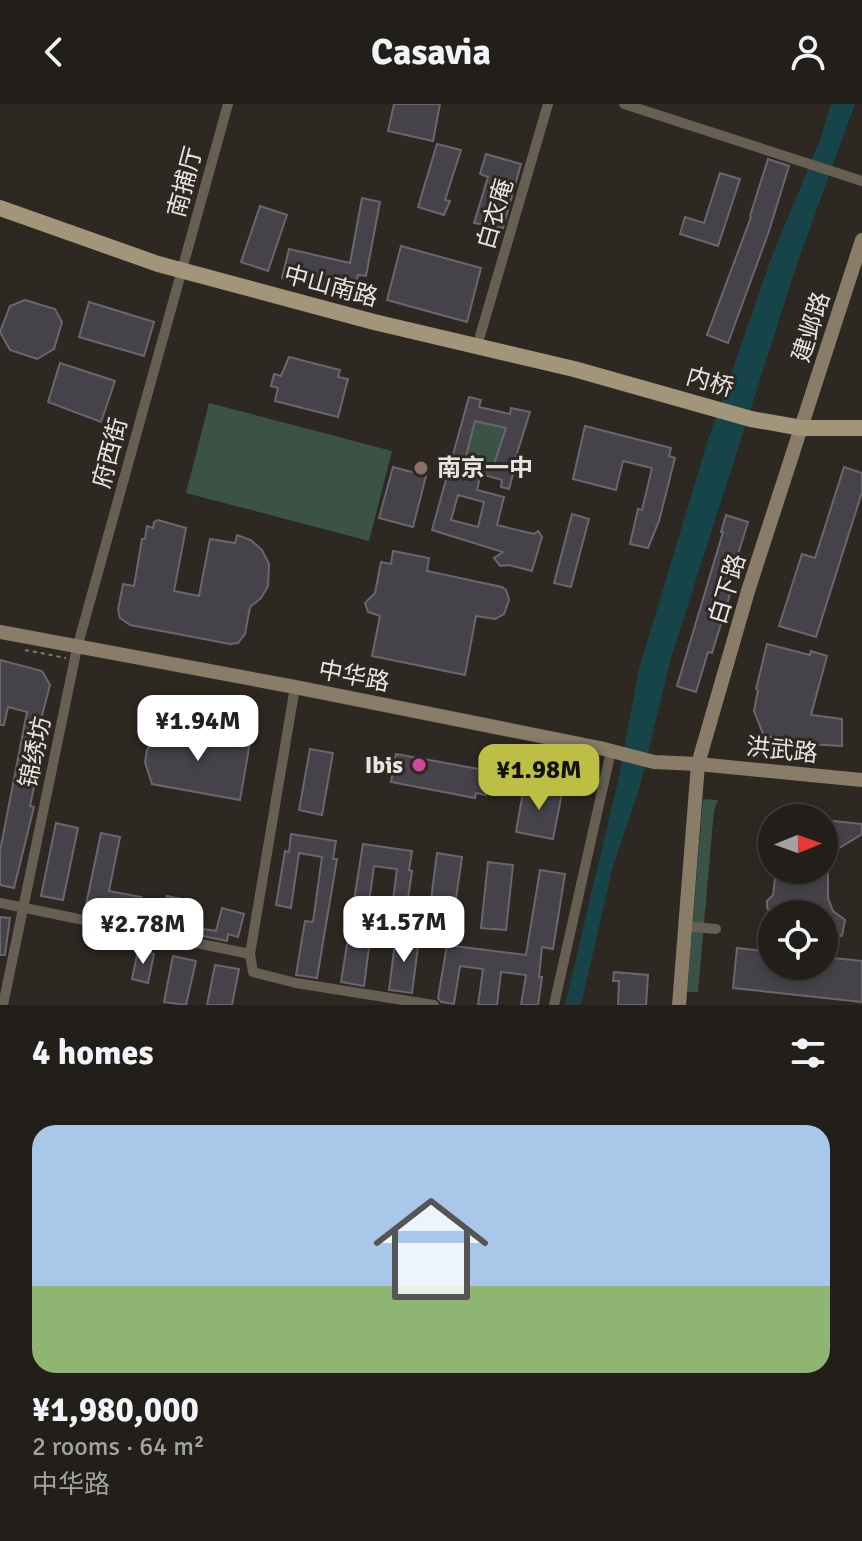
<!DOCTYPE html>
<html lang="en">
<head>
<meta charset="utf-8">
<style>
	:root { --surface:#221e1a; --page:#2a2723; --text:#f1f3f6; --muted:#a2a2a2; --line:#3f3c39; --accent:#bcbf43 }
	body { margin:0; font-family:Signika,"Noto Sans SC",sans-serif; background:var(--page); color:var(--text); height:100vh; display:flex; flex-direction:column; font-size:30px; white-space:nowrap }
	* { box-sizing:border-box; margin:0 }
	p { font-size:26px; color:var(--muted) }
	.icon { flex:none; width:44px; height:44px; fill:none; stroke:currentColor; stroke-width:2; stroke-linecap:round; stroke-linejoin:round }
	.map { position:relative; height:901px; overflow:hidden }
	.sheet { display:flex; flex-direction:column; background:var(--surface); flex:1 }
	.sheet>* { flex:none }
	.needle { width:52px; rotate:89deg }
	.fabs { position:absolute; left:758px; top:700px; display:grid; gap:16px }
	.fabs a { display:grid; place-items:center; width:80px; height:80px; border-radius:50%; background:var(--surface); box-shadow:0 4px 12px #0003,0 0 0 2px var(--line); font-size:40px }
	.price { position:absolute; translate:-50% -68px; padding:0 18px; border-radius:16px; background:#fff; color:#222; font-size:26px; line-height:52px; filter:drop-shadow(0 2px 4px #0008) }
	.price::after { content:''; position:absolute; left:50%; top:48px; width:24px; height:18px; margin-left:-12px; background:inherit; clip-path:polygon(0 0,100% 0,50% 100%) }
	.price.active { background:var(--accent); color:#111 }
	ul { padding:0; list-style:none }
	li { display:grid; align-content:center; gap:16px; height:424px; padding:0 32px }
	li+li { border-top:2px solid var(--line) }
	li span { display:grid; place-items:center; height:248px; border-radius:24px; color:#555 }
	li>.icon { margin-inline-start:auto }
	span .icon { width:144px; height:144px; fill:#fffc; stroke-width:1 }
	li b { font-size:34px }
	h2 { display:flex; justify-content:space-between; align-items:center; height:96px; padding:0 32px; font-size:34px }
	header { display:flex; justify-content:space-between; align-items:center; height:104px; padding:0 32px; background:var(--surface); font-size:36px; font-weight:700 }
	.map>svg:first-child { display:block }
	.green { fill:#3b5246 }
	.water { fill:#164449 }
	.building { fill:#464249; stroke:#6a666d; stroke-width:2; fill-rule:evenodd }
	.lines { fill:none; stroke-linecap:round; stroke-linejoin:round }
	.path { stroke:#7e7975; stroke-width:2; stroke-dasharray:4 4; stroke-linecap:butt }
	.minor { stroke:#665f52; stroke-width:10 }
	.secondary { stroke:#897d68; stroke-width:14 }
	.primary { stroke:#a39579; stroke-width:16 }
	.education-dot { fill:#8d6e63; stroke:#2e2823; stroke-width:3 }
	.hotel-dot { fill:#d1479c; stroke:#2e2823; stroke-width:3 }
	.labels { text-anchor:middle; stroke-width:6; stroke-linejoin:round; paint-order:stroke }
	.street-label { font-size:24px; fill:#e7e3e0; stroke:#2e2823 }
	.poi-label { font-size:24px; font-weight:bold; fill:#e7e3e0; stroke:#2e2823; text-anchor:start }
</style>
</head>
<body>
<header><svg class="icon" aria-label="back" viewBox="0 0 24 24"><path d="M15 5l-7 7 7 7"/></svg>Casavia<svg class="icon" aria-label="person" viewBox="0 0 24 24"><circle cx="12" cy="8" r="4"/><path d="M4 21q1-7 8-7t8 7"/></svg></header>
<div class="map">
<svg width="862" height="901" viewBox="0 0 862 901">
	<rect width="100%" height="100%" fill="#2e2823"/>
	<path class="green" d="M209,299L392,347L369,437L186,389Z
		M475,317L506,324L493,363L465,356Z
		M703,695L718,696L714,706L698,888H687Z"/>
	<path class="water" d="M831,0H855L797,160L671,554L640,682L613,762L581,901H565L618,677L639,565L708,336L772,152L820,36Z"/>
	<path class="building" d="M394,0H440L433,37L388,27Z
		M437,40L461,46L445,96L450,97L444,111L418,103Z
		M486,50L521,60L503,124L474,119L488,73L480,70Z
		M768,55L789,62L769,127L728,239L707,231L751,113L750,112Z
		M720,69L740,75L718,142L680,130L685,113L704,119Z
		M362,94L380,98L366,172L358,171L353,191L282,174L289,145L350,159Z
		M260,102L287,111L268,167L241,158Z
		M401,142L481,164L467,218L387,196Z
		M25,196L55,205L62,218L54,245L37,255L10,246L0,228L10,202Z
		M89,198L154,218L144,252L79,233Z
		M289,253L340,266L338,273L348,275L338,313L275,297L278,284L271,282L274,270L281,272Z
		M60,259L115,277L101,318L48,298Z
		M469,293L481,296L479,303L510,310L511,304L530,308L514,359H516L509,385L501,383L502,376L481,370L477,386L504,393L497,421L534,430L538,427L542,433L532,467L509,461L500,462L494,454L503,448L432,426ZM475,317L506,324L493,363L465,356ZM458,391L484,398L478,423L451,416Z
		M585,322L671,344L669,352L675,354L659,417L648,444L630,440L638,405L642,406L652,364L623,357L616,386L573,375Z
		M393,363L426,372L413,423L379,414Z
		M844,363L862,369V388L816,533L779,522L802,450L815,454Z
		M572,410L589,415L571,483L554,479Z
		M726,411L748,418L727,486L731,487L712,549L708,548L696,588L677,582L723,428H721Z
		M158,416L186,424L174,487L199,492L210,435L235,439L237,431L251,436L262,446L269,460L268,482L261,494L250,503L245,530L238,539L230,540L130,521L120,514L118,506L123,480L134,482L142,435H145L147,422L153,424L154,418Z
		M393,447L429,454L427,467L502,483L506,486L509,496L504,510L495,515L476,512L465,571L372,552L380,512L368,508L365,499L375,489L381,458L391,460Z
		M767,540L810,551L811,547L827,552L811,611L842,615V642L787,639L763,630L754,607L758,586L756,585Z
		M0,556L42,567L50,581L40,619L47,621L30,702L34,703L14,784L0,781V747L27,608L8,603L4,621H0Z
		M166,624L250,638L240,696L152,680L145,658L147,646L159,629Z
		M310,645L333,649L322,711L299,706Z
		M396,650L490,667L486,691L476,689L475,694L391,678Z
		M524,682L562,689L553,735L516,728Z
		M824,716L862,720V730L838,745L828,766V794L833,807L845,816L842,832L824,830V810H770L767,803V797L773,791L776,766H824Z
		M56,719L78,724L63,796L41,792Z
		M101,729L120,733L109,787L141,793L138,810L86,801Z
		M291,730L336,737L333,755H337L317,874L296,871L305,817L313,818L322,753L299,749L291,804L276,801L285,747L289,748Z
		M363,740L412,747L409,766L412,767L404,822L390,820L397,765L374,762L365,827L371,828L364,882L341,878Z
		M437,749L462,753L452,822L428,819Z
		M488,758L513,761L506,826L481,824Z
		M540,766L565,770L553,845L542,843L539,873H542L538,901H521L526,871L501,868L497,901H478L483,865L460,862L454,900L441,898L438,894L447,841L526,851Z
		M167,792L191,797L186,822L216,827L222,804L244,810L238,833L228,830L227,837L145,820L146,814L162,817Z
		M0,813L10,814L5,851H0Z
		M396,831L419,835L412,889L389,886Z
		M737,844L772,848V862H824V853L862,857V898L733,884Z
		M138,846L154,850L148,879L132,875Z
		M173,852L196,857L186,901L164,898Z
		M215,861L239,865L232,901H207Z
		M614,868L648,871L646,901H618L619,877H613Z"/>
	<g class="lines">
		<path class="path" d="M25,546L66,554"/>
		<path class="minor" d="M624,0L862,77
			M480,232L548,0
			M295,583L250,850L253,868L296,879L434,901
			M0,799L250,850
			M685,822L716,825
			M3,901L77,544L228,0
			M554,901L609,656"/>
		<path class="secondary" d="M0,528L295,583L600,644L654,658L698,660L862,676
			M679,901L698,660L748,487L862,136"/>
		<path class="primary" d="M0,104L158,160L374,218L574,265L751,315L802,324H862"/>
	</g>
	<circle class="education-dot" cx="421" cy="364" r="8"/>
	<circle class="hotel-dot" cx="419" cy="661" r="8"/>
	<g class="labels">
		<g class="street-label">
			<text transform="translate(185 78) rotate(-75)" y="8">南捕厅</text>
			<text transform="translate(495 110) rotate(-74)" y="8">白衣庵</text>
			<text transform="translate(331 182) rotate(15)" y="8">中山南路</text>
			<text transform="translate(811 223) rotate(-72)" y="8">建邺路</text>
			<text transform="translate(710 278) rotate(16)" y="8">内桥</text>
			<text transform="translate(110 349) rotate(-75)" y="8">府西街</text>
			<text transform="translate(727 485) rotate(-73)" y="8">白下路</text>
			<text transform="translate(354 572) rotate(11)" y="8">中华路</text>
			<text transform="translate(782 646) rotate(6)" y="8">洪武路</text>
			<text transform="translate(35 648) rotate(-78)" y="8">锦绣坊</text>
		</g>
		<g class="poi-label">
			<text x="437" y="372">南京一中</text>
			<text x="403" y="669" text-anchor="end">Ibis</text>
		</g>
	</g>
</svg>
<div class="fabs">
<a><svg class="needle" viewBox="-14 -14 28 28"><path d="M0-13l5 13h-10z" fill="#e53935"/><path d="M0 13l5-13h-10z" fill="#a2a2a2"/></svg></a>
<a><svg class="icon" aria-label="locate" viewBox="0 0 24 24"><circle cx="12" cy="12" r="6"/><path d="M12 2v4M12 18v4M2 12h4M18 12h4"/></svg></a>
</div>
<b class="price" style="left:198px;top:659px">¥1.94M</b>
<b class="price active" style="left:539px;top:708px">¥1.98M</b>
<b class="price" style="left:404px;top:860px">¥1.57M</b>
<b class="price" style="left:143px;top:862px">¥2.78M</b>
</div>
<section class="sheet">
<h2>4 homes<svg class="icon" aria-label="filters" viewBox="0 0 24 24"><path d="M4 7h16M4 17h16"/><circle cx="9" cy="7" r="2"/><circle cx="15" cy="17" r="2"/></svg></h2>
<ul>
<li><span style="background:linear-gradient(#a9c7e8 65%,#8fb573 0)"><svg class="icon" aria-label="home" viewBox="0 0 24 24"><path d="M3 11l9-7 9 7M6 9v11h12V9"/></svg></span><div><b>¥1,980,000</b><p>2 rooms · 64 m²</p><p>中华路</p></div></li>
</ul>
</section>
</body>
</html>
